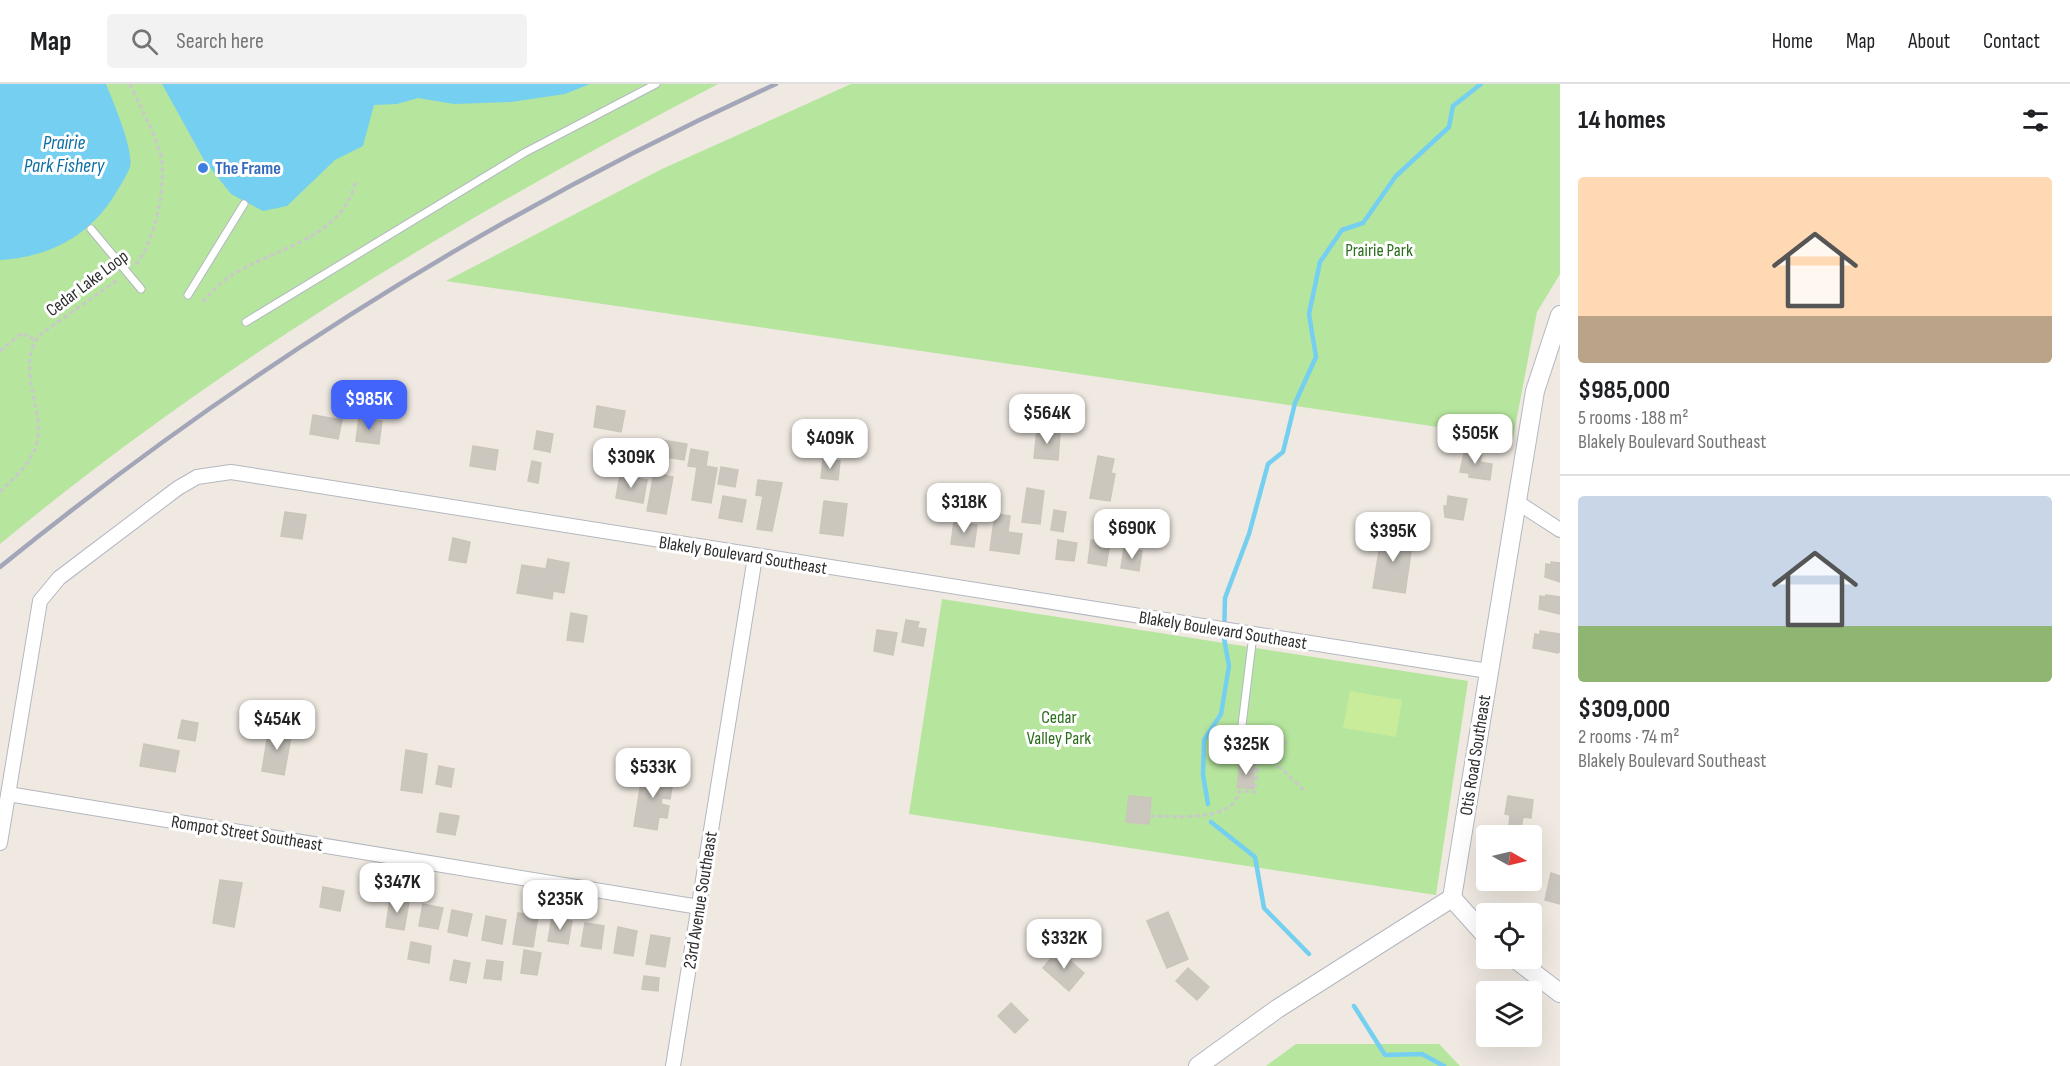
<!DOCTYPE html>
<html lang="en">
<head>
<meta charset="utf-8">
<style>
	:root { --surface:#fff; --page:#f2f2f2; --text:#202124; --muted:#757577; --line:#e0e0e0; --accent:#4264fb }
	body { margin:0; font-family:"Sofia Sans Condensed",sans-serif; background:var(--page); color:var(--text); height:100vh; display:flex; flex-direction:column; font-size:22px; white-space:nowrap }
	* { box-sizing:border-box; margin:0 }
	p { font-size:20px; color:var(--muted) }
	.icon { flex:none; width:33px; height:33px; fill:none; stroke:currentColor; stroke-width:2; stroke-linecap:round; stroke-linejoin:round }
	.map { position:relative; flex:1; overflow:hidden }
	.drawer { display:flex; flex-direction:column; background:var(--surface); width:510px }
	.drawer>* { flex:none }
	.needle { width:39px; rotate:98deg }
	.fabs { position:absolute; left:1476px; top:741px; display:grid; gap:12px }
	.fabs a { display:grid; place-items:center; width:66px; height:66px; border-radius:6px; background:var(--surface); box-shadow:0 6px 24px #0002; font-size:30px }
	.price { position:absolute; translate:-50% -51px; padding:0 14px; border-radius:12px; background:#fff; color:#222; font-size:20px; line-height:39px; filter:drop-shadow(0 2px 3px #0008) }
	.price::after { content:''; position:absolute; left:50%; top:36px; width:18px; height:14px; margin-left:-9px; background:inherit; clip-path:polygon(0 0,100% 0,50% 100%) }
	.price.on { background:var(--accent); color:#fff }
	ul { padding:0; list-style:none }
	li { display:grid; align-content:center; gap:12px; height:318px; padding:0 18px }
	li+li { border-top:2px solid var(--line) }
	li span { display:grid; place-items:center; height:186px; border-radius:6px; color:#555 }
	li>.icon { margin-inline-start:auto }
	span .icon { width:108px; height:108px; fill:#fffc; stroke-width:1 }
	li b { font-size:26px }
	h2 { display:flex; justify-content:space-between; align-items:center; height:72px; padding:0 18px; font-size:26px }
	header { display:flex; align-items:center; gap:36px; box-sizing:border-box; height:84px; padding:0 30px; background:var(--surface); border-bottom:2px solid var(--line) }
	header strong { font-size:28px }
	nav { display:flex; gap:33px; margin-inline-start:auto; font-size:21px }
	.search { width:420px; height:54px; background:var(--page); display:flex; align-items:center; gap:15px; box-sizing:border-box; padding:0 21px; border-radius:6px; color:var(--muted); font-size:22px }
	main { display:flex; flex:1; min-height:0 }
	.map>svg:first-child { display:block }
	.green { fill:#b6e59e }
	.pitch { fill:#c9ec9a }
	.water { fill:#75cff0 }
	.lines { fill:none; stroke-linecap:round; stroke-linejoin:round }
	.stream { stroke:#75cff0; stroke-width:4.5 }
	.building { fill:#cbc7bf; stroke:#cbc5ba; stroke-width:1.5 }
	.lane-casing { stroke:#b4b7c1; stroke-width:9 }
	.street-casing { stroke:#b4b7c1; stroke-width:16 }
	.secondary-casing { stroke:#b4b7c1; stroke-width:20 }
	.path { stroke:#c9c9c9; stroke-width:3; stroke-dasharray:4.5 3; stroke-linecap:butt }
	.lane { stroke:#fff; stroke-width:7 }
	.street { stroke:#fff; stroke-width:14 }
	.secondary { stroke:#fff; stroke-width:18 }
	.rail { stroke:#a3a6b8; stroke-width:4.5 }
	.shop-dot { fill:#3f7fe0; stroke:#fff; stroke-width:2 }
	.labels { text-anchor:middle; stroke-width:6; stroke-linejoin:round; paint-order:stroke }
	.shop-label { font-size:18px; font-weight:bold; fill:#366cbe; stroke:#fff; text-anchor:start }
	.park-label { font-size:18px; fill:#2c6e1b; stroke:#fff }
	.street-label { font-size:18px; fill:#2e2e2e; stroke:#fff }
	.water-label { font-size:20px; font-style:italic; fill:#0d6fa3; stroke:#fff }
</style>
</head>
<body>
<header>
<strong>Map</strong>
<div class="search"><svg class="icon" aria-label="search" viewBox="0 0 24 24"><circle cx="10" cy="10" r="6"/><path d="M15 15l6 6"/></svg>Search here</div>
<nav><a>Home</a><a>Map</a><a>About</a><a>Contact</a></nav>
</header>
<main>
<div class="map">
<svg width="1560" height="982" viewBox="0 0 1560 982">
	<rect width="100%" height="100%" fill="#efe9e1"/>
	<path class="green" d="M0,0H718C466,131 219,278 0,460Z
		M851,0H1560V190L1537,228L1513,354L446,197L662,85Z
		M942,515L1468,597L1436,811L909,730Z
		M1296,960H1439L1460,982H1266Z"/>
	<path class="pitch" d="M1350,607L1402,616L1396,653L1343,644Z"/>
	<path class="water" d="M0,0H106C113,17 134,66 130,83C127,92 119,103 114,112C88,153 49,173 0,176Z
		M162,0H590L565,10L511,18L454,20L418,14L397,20L374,21L363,62L335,76L287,122L263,127L231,110L204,76Z"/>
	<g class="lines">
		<path class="stream" d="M1208,720L1203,691L1204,656L1221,630L1229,582L1224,554L1225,514L1249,450L1268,380L1283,368L1295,319L1316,273L1309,230L1320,178L1342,146L1363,139L1396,92L1449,43L1453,22L1481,0
			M1211,738L1255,773L1264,824L1309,870
			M1354,922L1385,971L1422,970L1444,982"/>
	</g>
	<path class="building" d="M340,305L353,307L350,328L337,326Z
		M375,307L392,309L390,326L373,324Z
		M597,322L625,327L621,348L594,343Z
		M313,331L342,336L338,355L310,350Z
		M359,333L382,337L379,360L356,357Z
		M1037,346L1060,349L1058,376L1034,374Z
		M537,347L553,350L550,368L534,365Z
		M662,356L687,360L684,376L659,372Z
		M473,362L498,366L495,386L470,382Z
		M1465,364L1482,366L1480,378L1492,380L1490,396L1469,393V389L1460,388Z
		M691,365L708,368L706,382L717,384L711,419L692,416L697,383L688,382Z
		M1098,372L1114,375L1111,389L1115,390L1110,417L1090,414Z
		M823,375L840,377L838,396L821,394Z
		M532,377L541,379L538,399L528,397Z
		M721,383L738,386L735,403L718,400Z
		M654,389L673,393L666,430L647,427Z
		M620,391L647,396L643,419L616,414Z
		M758,396L782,399L772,447L757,445L763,412L756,411Z
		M1027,404L1044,407L1040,440L1022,438Z
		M723,412L746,416L742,438L719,434Z
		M1448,412L1467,415L1463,436L1445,433L1444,422H1447Z
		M824,417L847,420L843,452L820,449Z
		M1054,426L1066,428L1063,448L1051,446Z
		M285,428L306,431L302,455L281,452Z
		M995,430L1010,432L1008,448L1022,450L1019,470L990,466Z
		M954,437L977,441L974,463L951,460Z
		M1382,449L1413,454L1405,509L1373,504Z
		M453,454L470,458L466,479L449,476Z
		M1058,456L1077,459L1074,477L1056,475Z
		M1091,456L1110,459L1106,482L1088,479Z
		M1124,464L1142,467L1139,487L1121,484Z
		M548,475L569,479L564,509L553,507L552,515L517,509L522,481L546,485Z
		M1551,478L1560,479V498L1545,493L1546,480L1551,481Z
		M1546,511L1560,513V530L1539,525L1540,512L1545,513Z
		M571,529L587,532L583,558L567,556Z
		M906,536L919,538L917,544L926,545L923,562L902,558Z
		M877,546L897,549L893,571L874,567Z
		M1540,547L1560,550V567L1558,569L1533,564L1535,550L1540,551Z
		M182,636L198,639L195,657L178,654Z
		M269,643L292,647L284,691L262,687Z
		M144,660L179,667L175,688L140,682Z
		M406,666L427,670L422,709L401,706Z
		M1240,678L1255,680L1253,705L1237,703Z
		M439,682L454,685L451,703L436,700Z
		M643,686L674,691L670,715L662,714L661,720L669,722L667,734L659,733L657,746L634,742Z
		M1129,712L1151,714L1149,740L1126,738Z
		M1508,712L1533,716L1531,734L1523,733L1521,744L1509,742L1510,731L1505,730Z
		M440,729L459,732L455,751L437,748Z
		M1551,789L1560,792V820L1545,816Z
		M220,796L242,799L234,843L213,839Z
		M323,803L344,807L340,827L320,823Z
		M390,815L409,818L404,846L386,843Z
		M423,820L443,824L438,845L419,842Z
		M452,826L472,830L467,852L448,848Z
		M1168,828L1188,875L1167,884L1147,837Z
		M518,829L538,832L533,863L513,860Z
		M486,832L506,836L502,860L482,856Z
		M552,833L572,837L568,860L548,857Z
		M585,839L604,842L601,865L581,862Z
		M618,843L637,847L633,872L614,869Z
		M651,851L670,854L665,883L646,880Z
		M411,858L431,862L429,879L408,875Z
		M524,866L541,869L537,891L521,889Z
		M1058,866L1084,889L1069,907L1043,884Z
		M454,876L470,879L466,899L450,896Z
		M487,876L503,878L501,896L484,894Z
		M1188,884L1209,903L1197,916L1176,897Z
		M644,892L659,894L658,907L642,905Z
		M1011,919L1028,936L1015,949L998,932Z"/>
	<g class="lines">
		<g class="lane-casing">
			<path id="lane" d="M91,145L141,205
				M188,211L244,120
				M246,238L524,69L656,0
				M1242,641L1253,551"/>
		</g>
		<g class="street-casing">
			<path id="street" d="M1517,418L1560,446
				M8,710L699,823
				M0,759L40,517L59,494L178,404L197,393L231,388L1488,587
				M673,982L755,473"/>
		</g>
		<g class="secondary-casing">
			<path id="secondary" d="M1452,814L1486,852
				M1514,874L1560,909
				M1198,982L1277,925L1452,814L1535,307L1560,231"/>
		</g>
		<path class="path" d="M130,0C140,23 155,48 161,73C167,99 154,165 133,183
			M203,218C210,210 217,201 226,195C271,163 342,158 356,96
			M0,267L22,249L35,256
			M0,408C13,395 28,382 35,365C49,327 11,282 42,249L119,195
			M1258,673C1276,675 1291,695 1304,706
			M1275,680L1286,658
			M1150,732C1174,732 1234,739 1239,707L1255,708L1261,651L1249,645"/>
		<use href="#lane" class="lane"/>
		<use href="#street" class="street"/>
		<use href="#secondary" class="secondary"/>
		<path class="rail" d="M0,483C238,290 497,127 776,0"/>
	</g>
	<circle class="shop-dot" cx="203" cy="84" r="6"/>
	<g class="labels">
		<g class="shop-label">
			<text x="215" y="90">The Frame</text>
		</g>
		<g class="park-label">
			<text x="1379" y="172">Prairie Park</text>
			<text x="1059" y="639">Cedar<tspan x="1059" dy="21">Valley Park</tspan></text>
		</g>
		<g class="street-label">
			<text transform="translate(87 199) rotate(-37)" y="6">Cedar Lake Loop</text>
			<text transform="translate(743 471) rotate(9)" y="6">Blakely Boulevard Southeast</text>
			<text transform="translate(1223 546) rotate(9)" y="6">Blakely Boulevard Southeast</text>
			<text transform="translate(1475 671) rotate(-81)" y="6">Otis Road Southeast</text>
			<text transform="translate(247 749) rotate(9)" y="6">Rompot Street Southeast</text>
			<text transform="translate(700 816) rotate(-81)" y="6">23rd Avenue Southeast</text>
		</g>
		<g class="water-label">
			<text x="64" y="65">Prairie<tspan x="64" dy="23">Park Fishery</tspan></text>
		</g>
	</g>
</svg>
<div class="fabs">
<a><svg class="needle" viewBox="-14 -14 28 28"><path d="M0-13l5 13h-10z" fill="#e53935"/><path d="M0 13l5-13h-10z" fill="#757577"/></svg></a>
<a><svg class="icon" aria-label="locate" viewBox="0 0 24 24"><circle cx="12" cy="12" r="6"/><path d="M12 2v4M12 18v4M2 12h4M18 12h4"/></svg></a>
<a><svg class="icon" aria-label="layers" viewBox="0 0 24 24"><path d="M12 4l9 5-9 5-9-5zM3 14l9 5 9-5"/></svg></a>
</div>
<b class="price on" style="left:369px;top:347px">$985K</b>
<b class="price" style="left:1047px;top:361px">$564K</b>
<b class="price" style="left:1475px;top:381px">$505K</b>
<b class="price" style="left:830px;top:386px">$409K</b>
<b class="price" style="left:631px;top:405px">$309K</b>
<b class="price" style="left:964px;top:450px">$318K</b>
<b class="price" style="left:1132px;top:476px">$690K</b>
<b class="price" style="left:1393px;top:479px">$395K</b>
<b class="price" style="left:277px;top:667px">$454K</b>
<b class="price" style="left:1246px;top:692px">$325K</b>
<b class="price" style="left:653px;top:715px">$533K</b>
<b class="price" style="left:397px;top:830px">$347K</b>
<b class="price" style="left:560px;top:847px">$235K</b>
<b class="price" style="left:1064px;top:886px">$332K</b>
</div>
<section class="drawer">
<h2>14 homes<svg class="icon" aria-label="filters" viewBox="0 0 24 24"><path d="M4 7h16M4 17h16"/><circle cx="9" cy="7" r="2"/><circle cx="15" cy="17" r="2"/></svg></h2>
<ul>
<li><span style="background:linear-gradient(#ffd9b3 75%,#b9a48a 0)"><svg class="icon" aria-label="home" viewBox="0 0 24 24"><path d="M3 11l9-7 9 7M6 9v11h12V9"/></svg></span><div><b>$985,000</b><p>5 rooms · 188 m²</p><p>Blakely Boulevard Southeast</p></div></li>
<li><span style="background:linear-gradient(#c9d6e8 70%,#8fb573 0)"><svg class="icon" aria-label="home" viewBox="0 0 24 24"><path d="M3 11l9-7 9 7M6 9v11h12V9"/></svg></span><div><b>$309,000</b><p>2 rooms · 74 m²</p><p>Blakely Boulevard Southeast</p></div></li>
</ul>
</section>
</main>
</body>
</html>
